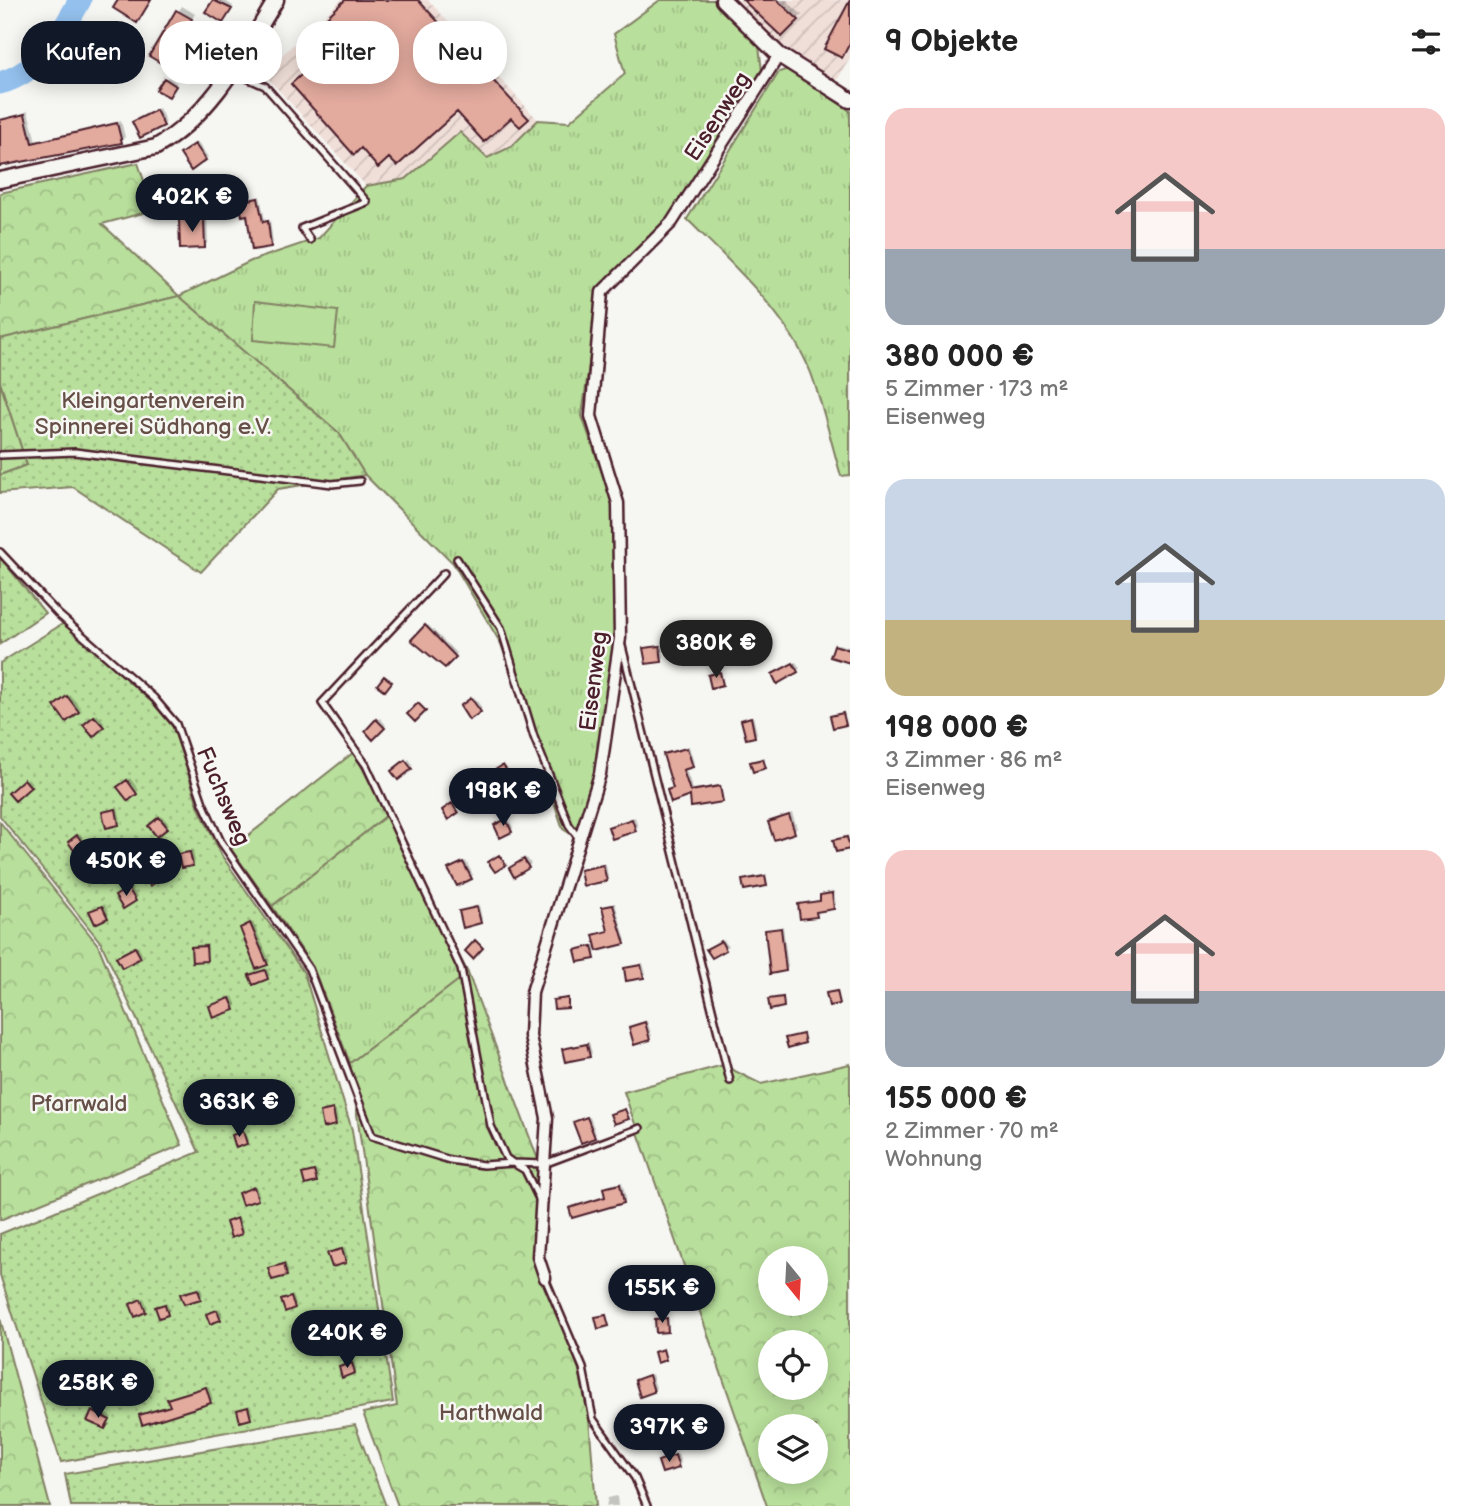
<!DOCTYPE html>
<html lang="de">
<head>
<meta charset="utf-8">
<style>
	:root { --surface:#fff; --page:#f2f2f2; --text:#222; --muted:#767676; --accent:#111827 }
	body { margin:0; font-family:"Balsamiq Sans",sans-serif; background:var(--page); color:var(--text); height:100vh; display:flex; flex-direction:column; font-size:26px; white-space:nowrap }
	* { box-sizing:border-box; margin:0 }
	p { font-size:23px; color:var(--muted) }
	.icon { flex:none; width:38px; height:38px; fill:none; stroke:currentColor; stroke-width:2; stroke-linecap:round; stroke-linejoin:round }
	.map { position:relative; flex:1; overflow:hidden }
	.panel { display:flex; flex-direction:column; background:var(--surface); width:630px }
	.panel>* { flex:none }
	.hud { position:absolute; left:21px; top:21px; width:665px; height:63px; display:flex; gap:14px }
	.needle { width:46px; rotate:162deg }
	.fabs { position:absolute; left:758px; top:1246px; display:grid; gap:14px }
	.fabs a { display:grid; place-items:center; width:70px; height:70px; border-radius:50%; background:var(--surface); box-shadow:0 4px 18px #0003; font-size:35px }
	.price { position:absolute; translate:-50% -60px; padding:0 16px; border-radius:24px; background:var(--accent); color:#fff; font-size:23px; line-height:46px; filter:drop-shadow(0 2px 4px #0008) }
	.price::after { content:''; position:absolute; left:50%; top:42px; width:21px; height:16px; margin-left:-10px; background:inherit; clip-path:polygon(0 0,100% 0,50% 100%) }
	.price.selected { background:#222; color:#fff }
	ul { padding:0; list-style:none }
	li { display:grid; align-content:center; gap:14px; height:371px; padding:0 35px }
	li span { display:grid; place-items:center; height:217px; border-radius:21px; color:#555 }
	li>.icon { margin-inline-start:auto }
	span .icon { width:126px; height:126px; fill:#fffc; stroke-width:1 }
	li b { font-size:30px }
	h2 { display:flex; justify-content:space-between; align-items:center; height:84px; padding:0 35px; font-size:30px }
	.chip { padding:0 24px; border-radius:28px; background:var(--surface); box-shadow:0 4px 18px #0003; font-size:24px; line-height:63px }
	.chip.selected { background:var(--accent); color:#fff }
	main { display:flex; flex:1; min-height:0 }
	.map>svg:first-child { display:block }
	.industrial { fill:url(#industrial-furrows) }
	.grass { fill:url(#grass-tufts); stroke:#817f63; stroke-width:2 }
	.forest { fill:url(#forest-crowns); stroke:#817f63; stroke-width:2; fill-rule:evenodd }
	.park { fill:#b8df9b; stroke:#817f63; stroke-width:2 }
	.garden { fill:url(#garden-dots); stroke:#817f63; stroke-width:2 }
	.shadow { fill:#0003 }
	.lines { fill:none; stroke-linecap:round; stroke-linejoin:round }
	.river { stroke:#93c0ed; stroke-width:23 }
	.building { fill:#e3aa9e; stroke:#4a1f2b; stroke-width:2 }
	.lane-casing { stroke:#4a1f2b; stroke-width:10 }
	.street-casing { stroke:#4a1f2b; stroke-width:15 }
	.secondary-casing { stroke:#4a1f2b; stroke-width:19 }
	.lane { stroke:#f6f6f2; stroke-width:5 }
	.street { stroke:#f6f6f2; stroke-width:10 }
	.secondary { stroke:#f6f6f2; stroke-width:14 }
	.labels { text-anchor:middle; stroke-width:5; stroke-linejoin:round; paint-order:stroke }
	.street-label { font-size:23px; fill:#4a1f2b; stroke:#f6f6f2 }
	.park-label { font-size:23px; fill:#664f47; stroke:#f6f6f2 }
</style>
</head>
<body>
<main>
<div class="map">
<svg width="850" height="1506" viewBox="0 0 850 1506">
	<defs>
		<pattern id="industrial-furrows" width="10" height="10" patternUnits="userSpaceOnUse" patternTransform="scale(1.75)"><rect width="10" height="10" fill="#f0dfd9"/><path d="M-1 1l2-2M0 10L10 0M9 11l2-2" fill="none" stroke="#cfbfba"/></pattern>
		<pattern id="grass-tufts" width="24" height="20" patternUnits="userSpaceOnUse" patternTransform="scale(1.75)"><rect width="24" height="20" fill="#b8df9b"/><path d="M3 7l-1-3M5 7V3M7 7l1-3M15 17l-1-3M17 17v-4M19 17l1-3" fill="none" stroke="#a0bf86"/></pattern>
		<pattern id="forest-crowns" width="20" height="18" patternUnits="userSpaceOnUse" patternTransform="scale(1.75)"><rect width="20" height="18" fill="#b8df9b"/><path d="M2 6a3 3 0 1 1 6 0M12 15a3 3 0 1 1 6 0" fill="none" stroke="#a0bf86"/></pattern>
		<pattern id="garden-dots" width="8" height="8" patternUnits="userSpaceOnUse" patternTransform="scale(1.75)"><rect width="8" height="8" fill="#b8df9b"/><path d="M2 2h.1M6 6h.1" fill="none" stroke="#a0bf86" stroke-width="1.8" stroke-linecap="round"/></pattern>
	</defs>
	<rect width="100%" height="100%" fill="#f6f6f2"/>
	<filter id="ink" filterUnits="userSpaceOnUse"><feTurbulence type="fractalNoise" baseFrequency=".0143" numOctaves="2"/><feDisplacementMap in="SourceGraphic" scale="14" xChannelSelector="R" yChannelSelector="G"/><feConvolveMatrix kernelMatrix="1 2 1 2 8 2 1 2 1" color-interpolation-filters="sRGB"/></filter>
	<g filter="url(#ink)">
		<path class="industrial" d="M341,0H428L538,120L511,147L486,158L460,132L406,179L366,186L263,73Z
			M733,0H850V58L835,84L785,47Z"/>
		<path class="grass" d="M660,0H714L759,46L762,71L669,220L599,291L582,416L614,507L616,635L596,774L577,838L563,829L501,644L453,563L365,475L339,433L179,296L251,261L319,238L366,186L406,179L460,132L487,158L511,147L538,120L569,122L625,74L614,34Z
			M788,69L850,111V475L841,476C831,442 823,406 811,373C787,313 732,264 687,219L779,72Z
			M387,815L468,973L350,1063L313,967L272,906Z"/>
		<path class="forest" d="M138,163L154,210L102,224L179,296L0,339V193Z
			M0,382L27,465L0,475Z
			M354,752L387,815L272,906L231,849Z
			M0,822L98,945L182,1145L0,1220Z
			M468,973L540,1165L538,1260L579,1370L589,1419L596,1506H398L363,1413L397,1406L350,1063Z
			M850,1064V1506H767L624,1092L723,1065L761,1084ZM770,1258H816V1304H770ZM770,1342H816V1388H770ZM770,1426H816V1472H770Z
			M0,1318L50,1506H0Z"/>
		<path class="park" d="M255,301L338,311L334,348L253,340Z"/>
		<path class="garden" d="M179,296L339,433L365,475L278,489L201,572L73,487L0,493V475L27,465L0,382V339Z
			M0,557L45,613L0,644Z
			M64,623L156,706L173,727L199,808L222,856L304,973L352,1130L393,1402L61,1462L0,1275V1234L199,1152L101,943L0,816V663Z
			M355,1425L386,1506H71L65,1474Z"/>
		<path class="shadow" d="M215,0H224L233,6L225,18L208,11Z
			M348,0H419L528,117L520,124L511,115L457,109L333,48Z
			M745,0H786L802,15L782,35Z
			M182,6L195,14L164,63L151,55Z
			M168,77L177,83L171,92L165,79Z
			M159,108L166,122L163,125L134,122Z
			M28,111L36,141L121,121L125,137L121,141L0,164V144L10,118Z
			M198,143L208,157L205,159L185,152Z
			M260,196L265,220H270L273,243L271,245L241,202Z
			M207,215L208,242L204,246L180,220L185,216Z
			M428,625L457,654L445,666L414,640Z
			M662,644L664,657L662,660L645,649Z
			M838,644L850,647V661L835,646Z
			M796,662L800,668L797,671L777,672Z
			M70,695L81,708L66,720L59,703Z
			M474,697L482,708L480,711L464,704Z
			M97,714L105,723L93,734L85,725Z
			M753,716L757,733L755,736L743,720Z
			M380,718L386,725L373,737L367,731Z
			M689,746L694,763L685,768L693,789L722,785V800L669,790L674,787L665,755Z
			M765,757V767L752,762L754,760Z
			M409,759L413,765L398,777L394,772Z
			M28,778L32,783L15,799L10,793Z
			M130,778L139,790L136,793L122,784Z
			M118,807L121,820L118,823L104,813Z
			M792,813L797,828L794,831L770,823Z
			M162,816L169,824L157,834L151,826Z
			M635,817L638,827L635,829L610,827Z
			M509,818L513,828L511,831L499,823Z
			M80,834L86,843L84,845L73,840Z
			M193,850L195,862L192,864L180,855Z
			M527,858L531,864L528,866H513Z
			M466,861L473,875L471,877L453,867Z
			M606,864L608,877L606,879L582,871Z
			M767,874L766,884L744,881L746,878Z
			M131,887L138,897L124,907L120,894Z
			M834,891L836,905L818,910L816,915L800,904L822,899L824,893Z
			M615,903L626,941L596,950L594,957L577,950L597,944L595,936L610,930L604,908Z
			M105,904L109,914L107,917L92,912Z
			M479,905L482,919L480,922L461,911Z
			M253,922L270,961L267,964L242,928Z
			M783,926L788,967L785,970L767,931Z
			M724,940L728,946L713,956L711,947Z
			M208,944L207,960L193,947L195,945Z
			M138,946L142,954L140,957L121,955Z
			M643,963L646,974L643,976L625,969Z
			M267,968L270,975L267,978L251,976Z
			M233,996L237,1006L234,1009L211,1006Z
			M647,1021L652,1036L649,1038L631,1028Z
			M589,1042L592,1053L589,1056L564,1050Z
			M263,1092L265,1101L263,1104L252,1096Z
			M336,1110L338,1121L335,1124L322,1113Z
			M590,1117L596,1134L594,1136L575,1123Z
			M245,1130L249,1140L246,1143L234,1135Z
			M317,1170L319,1178L316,1180L304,1175Z
			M622,1182L626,1198L623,1201L571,1208L607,1196V1186Z
			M256,1186L260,1196L257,1198L240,1193Z
			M239,1217L243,1230L241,1233L228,1222Z
			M345,1247L348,1259L345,1261L329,1253Z
			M286,1263L289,1272L286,1275L270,1268Z
			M663,1276L662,1289L648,1281L651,1278Z
			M201,1287L203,1295L200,1297L182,1295Z
			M293,1295L296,1304L294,1307L283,1300Z
			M144,1298L148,1308L145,1311L132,1304Z
			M167,1302L170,1310L167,1313L157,1307Z
			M220,1308L223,1316L211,1322L208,1315Z
			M354,1362L357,1369L354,1371L341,1368Z
			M652,1374L656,1388L654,1391L637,1381Z
			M209,1386L213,1399L211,1401L143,1422L144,1413L171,1405L172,1397Z
			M250,1405L253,1414L250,1417L239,1411Z
			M96,1409L112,1417L105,1427L93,1412Z
			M678,1454L681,1463L678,1466L660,1461Z
			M617,1496L618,1506H606L608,1498Z"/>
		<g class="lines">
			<path class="river" d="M0,83C40,72 61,35 80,0"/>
		</g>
		<path class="building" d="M118,0H151L137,23L113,8Z
			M213,0L232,9L223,23L205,12Z
			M345,0H418L529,119L520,127L511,118L484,142L457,112L397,166L389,158L378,168L361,148L354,155L291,84L331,48L314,29Z
			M743,0H777L799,20L782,37Z
			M850,0V43L842,58L824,49Z
			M176,10L192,19L164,65L149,56Z
			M164,78L176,86L169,97L156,90Z
			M156,110L164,126L140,138L132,122Z
			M25,114L32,143L117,123L122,143L0,166V120Z
			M195,144L206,160L191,171L180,154Z
			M258,198L263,222L268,221L271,247L252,250L247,215L242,216L239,202Z
			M179,219H204L205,248L180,249Z
			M425,625L456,657L445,668L411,640Z
			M834,645L850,650V663L830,657Z
			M660,646L662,662L646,664L643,648Z
			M793,663L798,672L777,684L772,674Z
			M720,672L723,685L711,688L708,675Z
			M384,676L392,682L385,691L377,685Z
			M67,696L79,712L66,722L54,706Z
			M471,698L481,712L469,720L460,706Z
			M418,703L426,711L415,722L407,714Z
			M843,713L846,725L833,728L830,716Z
			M94,716L104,727L93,737L83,725Z
			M751,717L755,737L746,739L741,720Z
			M376,719L385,728L373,740L365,731Z
			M687,748L693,767L683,770L690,791L720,786L723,802L691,807L690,796L671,803L667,790L673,788L663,754Z
			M763,759L766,768L753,772L750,762Z
			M405,760L412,769L398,780L391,771Z
			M503,765L511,777L501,783L493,771Z
			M24,779L31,787L15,801L8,793Z
			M127,780L137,794L128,801L117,787Z
			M501,795L506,806L493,812L488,800Z
			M452,803L458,813L448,820L442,810Z
			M116,809L119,825L106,828L102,812Z
			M789,815L795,833L774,840L768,822Z
			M159,817L168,828L157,837L148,826Z
			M506,819L512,832L500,838L494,825Z
			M632,819L636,831L612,839L608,827Z
			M77,835L85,846L76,853L68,842Z
			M847,837L850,849L836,852L833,840Z
			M190,852L193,866L181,868L178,854Z
			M499,855L506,865L495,872L488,862Z
			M524,859L529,868L514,877L509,868Z
			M463,862L472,879L457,886L448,869Z
			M603,865L607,881L583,886L580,870Z
			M159,868L165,876L150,886L145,878Z
			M765,876L767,886L744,890L742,880Z
			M128,888L136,901L123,909L115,896Z
			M832,893L834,909L816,912L817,917L800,919L798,904L820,901V895Z
			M613,905L625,944L597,951L593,935L608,931L602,907Z
			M102,906L108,918L95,924L89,911Z
			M477,907L481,923L463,928L459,911Z
			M250,923L268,965L256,969L240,928Z
			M781,928L786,971L770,974L765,930Z
			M475,940L483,948L473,959L465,951Z
			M721,941L726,950L712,958L706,949Z
			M206,946L207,961L192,962L191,947Z
			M592,946L595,959L578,962L575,950Z
			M135,947L141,958L122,968L116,957Z
			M641,965L644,978L626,981L624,968Z
			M265,970L268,979L253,985L249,975Z
			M837,991L840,1004L829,1006L826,993Z
			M783,997L784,1007L770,1010L768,999Z
			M230,998L235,1010L213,1018L209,1006Z
			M568,998V1008L554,1009L553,1000Z
			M645,1022L650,1040L634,1045L629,1027Z
			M803,1034L805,1043L788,1048L785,1038Z
			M587,1044L590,1057L565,1062L562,1049Z
			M261,1093L264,1105L253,1108L250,1096Z
			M333,1109L336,1125L323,1128L320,1112Z
			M625,1109L629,1119L614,1124L610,1114Z
			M587,1117L595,1138L581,1143L573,1122Z
			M243,1131L247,1144L236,1148L232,1135Z
			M314,1171L317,1182L305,1185L302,1174Z
			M620,1184L624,1203L572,1218L569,1208L605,1197L603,1188Z
			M254,1187L258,1200L242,1205L238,1193Z
			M237,1218L242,1234L231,1238L226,1222Z
			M342,1249L346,1263L332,1267L327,1253Z
			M284,1264L287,1276L272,1280L268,1268Z
			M661,1278L663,1290L649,1293L646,1280Z
			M198,1289L201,1299L184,1304L180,1294Z
			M291,1297L295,1308L285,1312L281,1300Z
			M141,1299L146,1312L135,1317L130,1304Z
			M165,1304L168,1315L159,1318L155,1307Z
			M217,1310L221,1320L210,1324L206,1314Z
			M606,1315L609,1326L598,1329L595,1317Z
			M667,1318L668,1332L656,1333L655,1319Z
			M663,1349L666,1360L657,1363L654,1352Z
			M352,1363L355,1373L342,1378L339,1367Z
			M649,1375L654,1392L640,1397L635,1380Z
			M206,1387L211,1403L142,1425L139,1415L170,1406L167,1399Z
			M248,1407L251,1419L240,1422L237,1410Z
			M92,1411L110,1420L105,1429L87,1421Z
			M673,1427L676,1442L666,1444L663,1429Z
			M675,1455L679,1468L662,1473L658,1461Z"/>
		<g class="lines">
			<g class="lane-casing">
				<path id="lane" d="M233,72L265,86L367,202L302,228L310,240
					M0,455L75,452L332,484L360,481
					M0,552L58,614L154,698L176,724L203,803L221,842L309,969L372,1136L450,1160L483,1165L513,1163L525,1170L540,1201
					M457,559L501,628L534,737L569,825L580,840
					M444,573L322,703L366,765L461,969L491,1126L506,1158L513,1163L544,1164L640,1128
					M622,646L730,1081
					M545,1278L583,1368L593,1419L635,1478L647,1506"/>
			</g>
			<g class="street-casing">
				<path id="street" d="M545,1278L538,1257L547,1118L530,1036L532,992L600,774L620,638L618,503L591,416L602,292L672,222L779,55"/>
			</g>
			<g class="secondary-casing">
				<path id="secondary" d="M723,0L779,55L850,100
					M0,180L156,147C212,114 243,54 276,0"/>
			</g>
			<use href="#lane" class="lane"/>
			<use href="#street" class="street"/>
			<use href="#secondary" class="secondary"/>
		</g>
	</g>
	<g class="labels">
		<g class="street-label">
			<text transform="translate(717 116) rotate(-57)" y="8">Eisenweg</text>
			<text transform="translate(593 681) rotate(-83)" y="8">Eisenweg</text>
			<text transform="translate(224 796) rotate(67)" y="8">Fuchsweg</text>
		</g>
		<g class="park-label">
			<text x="153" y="408">Kleingartenverein<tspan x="153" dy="26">Spinnerei Südhang e.V.</tspan></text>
			<text x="79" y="1111">Pfarrwald</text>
			<text x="491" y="1420">Harthwald</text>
		</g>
	</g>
</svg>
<div class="fabs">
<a><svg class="needle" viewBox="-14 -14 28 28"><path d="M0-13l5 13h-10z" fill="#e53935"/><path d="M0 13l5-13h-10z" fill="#767676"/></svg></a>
<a><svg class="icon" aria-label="locate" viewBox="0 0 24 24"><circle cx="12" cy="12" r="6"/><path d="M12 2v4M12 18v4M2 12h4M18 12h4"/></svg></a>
<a><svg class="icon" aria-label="layers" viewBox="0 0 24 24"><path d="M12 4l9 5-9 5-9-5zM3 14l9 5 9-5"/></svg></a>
</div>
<b class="price" style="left:192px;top:234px">402K €</b>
<b class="price selected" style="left:716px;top:680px">380K €</b>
<b class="price" style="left:503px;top:828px">198K €</b>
<b class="price" style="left:126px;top:898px">450K €</b>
<b class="price" style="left:239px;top:1139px">363K €</b>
<b class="price" style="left:662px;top:1325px">155K €</b>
<b class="price" style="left:347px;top:1370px">240K €</b>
<b class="price" style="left:98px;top:1420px">258K €</b>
<b class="price" style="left:669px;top:1464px">397K €</b>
<div class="hud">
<a class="chip selected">Kaufen</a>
<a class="chip">Mieten</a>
<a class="chip">Filter</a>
<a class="chip">Neu</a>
</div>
</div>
<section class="panel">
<h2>9 Objekte<svg class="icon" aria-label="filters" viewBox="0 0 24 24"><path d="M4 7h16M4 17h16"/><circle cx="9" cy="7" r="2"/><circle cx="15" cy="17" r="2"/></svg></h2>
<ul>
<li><span style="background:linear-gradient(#f6c9c9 65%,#9aa5b1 0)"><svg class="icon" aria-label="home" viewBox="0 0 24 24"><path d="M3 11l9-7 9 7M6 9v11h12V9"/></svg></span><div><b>380 000 €</b><p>5 Zimmer · 173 m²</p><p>Eisenweg</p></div></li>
<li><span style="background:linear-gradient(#c9d6e8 65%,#c2b280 0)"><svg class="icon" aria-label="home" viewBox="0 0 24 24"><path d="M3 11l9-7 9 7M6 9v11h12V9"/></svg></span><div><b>198 000 €</b><p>3 Zimmer · 86 m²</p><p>Eisenweg</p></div></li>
<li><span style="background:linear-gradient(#f6c9c9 65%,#9aa5b1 0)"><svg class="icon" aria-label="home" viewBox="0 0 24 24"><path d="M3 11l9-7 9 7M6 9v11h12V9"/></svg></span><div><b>155 000 €</b><p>2 Zimmer · 70 m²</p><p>Wohnung</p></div></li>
</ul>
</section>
</main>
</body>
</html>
